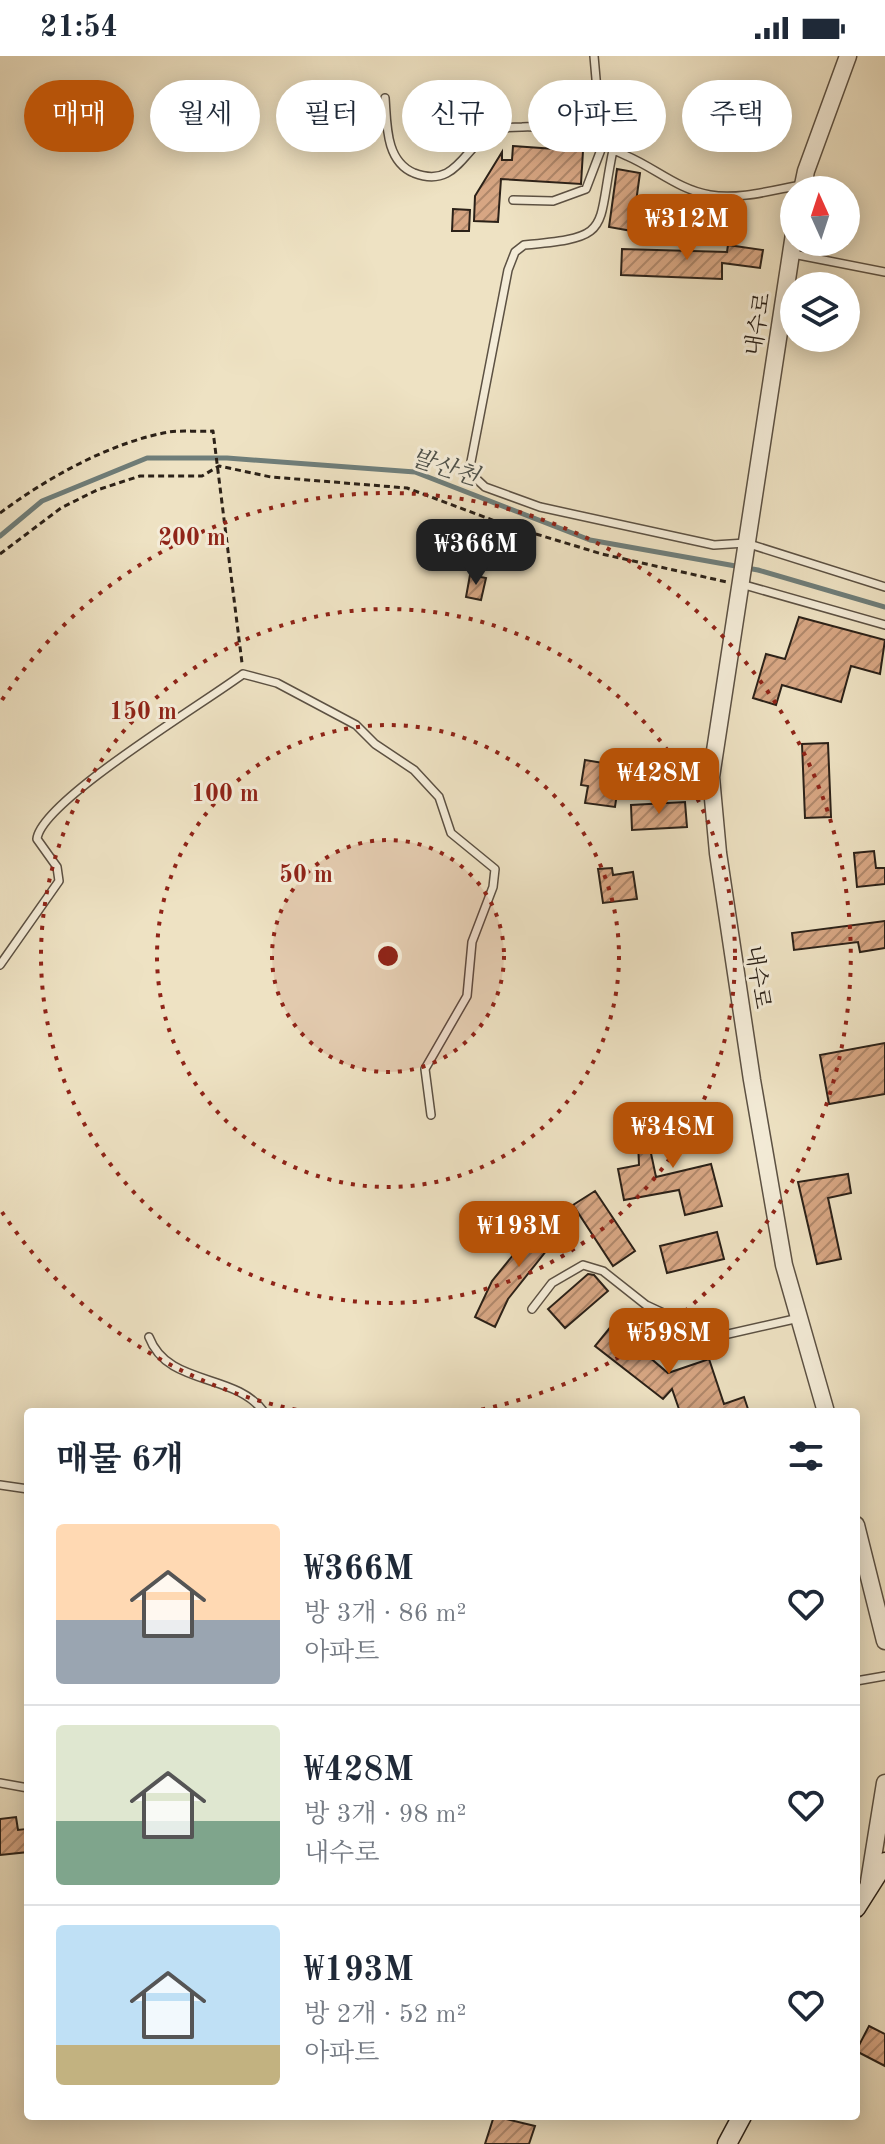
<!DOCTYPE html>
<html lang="ko">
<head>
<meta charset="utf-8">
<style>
	:root { --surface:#fff; --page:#f6f6f7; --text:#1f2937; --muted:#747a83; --line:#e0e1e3; --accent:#b45309 }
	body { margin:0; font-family:"Old Standard TT","Noto Serif KR",serif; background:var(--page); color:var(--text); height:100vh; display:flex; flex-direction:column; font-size:30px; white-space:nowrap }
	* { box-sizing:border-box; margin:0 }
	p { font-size:26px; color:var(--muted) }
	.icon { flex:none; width:44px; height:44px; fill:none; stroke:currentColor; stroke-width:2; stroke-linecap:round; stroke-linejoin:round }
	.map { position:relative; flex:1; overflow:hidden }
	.details { position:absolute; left:24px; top:1352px; width:836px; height:712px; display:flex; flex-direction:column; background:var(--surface); border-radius:8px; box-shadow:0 4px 20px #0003 }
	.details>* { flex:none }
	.banner { position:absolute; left:24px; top:24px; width:838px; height:72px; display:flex; gap:16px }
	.needle { width:52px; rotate:357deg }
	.controls { position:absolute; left:780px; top:120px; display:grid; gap:16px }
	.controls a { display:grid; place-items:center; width:80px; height:80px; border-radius:50%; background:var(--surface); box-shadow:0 4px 20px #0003; font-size:40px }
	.price { position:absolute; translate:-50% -68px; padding:0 18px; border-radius:16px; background:var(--accent); color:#fff; font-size:26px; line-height:52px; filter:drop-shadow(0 2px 4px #0008) }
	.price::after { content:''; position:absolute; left:50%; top:48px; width:24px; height:18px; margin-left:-12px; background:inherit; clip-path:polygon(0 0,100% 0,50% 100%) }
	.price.active { background:#222; color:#fff }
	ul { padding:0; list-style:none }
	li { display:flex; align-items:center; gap:24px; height:200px; padding:0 32px }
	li+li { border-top:2px solid var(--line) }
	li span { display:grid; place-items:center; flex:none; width:224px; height:160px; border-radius:8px; color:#555 }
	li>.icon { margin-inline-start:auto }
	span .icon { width:96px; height:96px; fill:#fffc; stroke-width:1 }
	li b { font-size:34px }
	h2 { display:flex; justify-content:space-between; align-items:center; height:96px; padding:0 32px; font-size:34px }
	.chip { padding:0 28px; border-radius:36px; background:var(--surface); box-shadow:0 4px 20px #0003; font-size:28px; line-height:72px }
	.chip.active { background:var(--accent); color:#fff }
	.status { display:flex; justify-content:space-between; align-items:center; height:56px; padding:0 40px; background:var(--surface); direction:ltr }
	.status svg { height:22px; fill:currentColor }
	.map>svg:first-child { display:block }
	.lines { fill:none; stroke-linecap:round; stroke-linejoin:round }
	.stream { stroke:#6f7e7a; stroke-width:5 }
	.building { fill:url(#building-hatch); stroke:#2b2118; stroke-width:2 }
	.service-casing { stroke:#5c5143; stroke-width:10 }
	.tertiary-casing { stroke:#5c5143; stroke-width:19 }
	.secondary-casing { stroke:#2b2118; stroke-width:21 }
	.path { stroke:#2b2118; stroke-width:3; stroke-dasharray:6 4; stroke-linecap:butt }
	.service { stroke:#f4ecd8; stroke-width:7 }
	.tertiary { stroke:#f4ecd8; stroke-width:16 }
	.secondary { stroke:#f4ecd8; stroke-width:18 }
	.ring { fill:none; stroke:#8f2418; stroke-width:4; stroke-dasharray:4 8 }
	.labels { text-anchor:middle; stroke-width:6; stroke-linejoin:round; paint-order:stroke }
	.street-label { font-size:22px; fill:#2b2118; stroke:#f4ecd8 }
	.water-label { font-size:24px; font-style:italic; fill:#4d5049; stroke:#f4ecd8 }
	.centre { fill:#8f2418; stroke:#f4ecd8; stroke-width:4 }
	.ring-label { font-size:24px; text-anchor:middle; font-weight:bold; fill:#8f2418; stroke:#f4ecd8; stroke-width:6; stroke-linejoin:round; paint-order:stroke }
</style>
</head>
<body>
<div class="status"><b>21:54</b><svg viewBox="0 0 49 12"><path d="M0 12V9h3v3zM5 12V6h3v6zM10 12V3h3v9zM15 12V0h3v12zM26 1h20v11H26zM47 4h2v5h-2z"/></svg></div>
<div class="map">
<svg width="885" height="2088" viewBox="0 0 885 2088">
	<defs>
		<pattern id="building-hatch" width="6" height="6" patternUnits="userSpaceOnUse" patternTransform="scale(2)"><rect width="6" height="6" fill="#d7a683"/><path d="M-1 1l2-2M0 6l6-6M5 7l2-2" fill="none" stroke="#af876a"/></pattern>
	</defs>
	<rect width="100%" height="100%" fill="#eee2c3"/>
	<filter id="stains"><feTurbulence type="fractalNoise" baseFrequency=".0025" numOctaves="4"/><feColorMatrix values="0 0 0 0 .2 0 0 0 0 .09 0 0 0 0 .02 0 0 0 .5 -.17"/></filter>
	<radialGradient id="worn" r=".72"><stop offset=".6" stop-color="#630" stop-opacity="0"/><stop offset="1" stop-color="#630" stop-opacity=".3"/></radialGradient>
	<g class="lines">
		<path class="stream" d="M0,480L42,445L147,402H227L415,416L590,484L758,514L885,551"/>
	</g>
	<path class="building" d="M513,90L583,95L581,128L501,123L498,166L474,165L475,140L502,96V104H512Z
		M617,113L640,117L632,175L609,171Z
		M453,153L470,154L469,175H452Z
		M728,189L763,194L760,212L722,207V223L621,219L622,193L727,196Z
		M470,519L486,522L481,544L466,541Z
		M799,561L885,584L880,618L851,610L841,646L782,629L776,649L753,642L766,598L785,603Z
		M828,687L831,761L805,762L802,688Z
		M585,704L621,710L615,751L585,747L588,730L581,729Z
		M685,746L687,771L632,774L631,749Z
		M874,795L876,812H885V828L857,831L854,797Z
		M612,812L613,819L633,816L637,843L603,847L598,813Z
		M885,865V892L860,896L858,886L794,894L792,877Z
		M885,987V1038L829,1048L820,999Z
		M644,1061L647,1075L728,1072V1084L649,1088L656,1121L711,1108L722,1150L685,1159L679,1134L624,1144L618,1113L639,1109L637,1062Z
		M848,1118L851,1137L828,1142L841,1203L817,1208L798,1126Z
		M595,1135L635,1195L613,1210L573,1149Z
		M548,1156L566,1170L508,1243L495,1271L475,1261L492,1225Z
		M717,1176L724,1203L667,1217L660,1190Z
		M588,1218L594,1219L608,1235L565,1272L548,1253Z
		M613,1268L650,1297L648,1300L668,1317L709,1303L724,1348L744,1341L748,1353L739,1356H680L672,1333L663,1343L595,1290Z
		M16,1761L18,1774L26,1773L28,1796L0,1799V1763Z
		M869,1970L885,1978V2010L856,1995Z
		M494,2060L535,2070L529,2088H485Z"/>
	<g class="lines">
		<g class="service-casing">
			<path id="service" d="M385,42C387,67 385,105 414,117C453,132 462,98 487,78C495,71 512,71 522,71C555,69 598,86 627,100C655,112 679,134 710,139C739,144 773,134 801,129
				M613,94C596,176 614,181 524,189L515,196L508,214L469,416L485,431L540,451L714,489L746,487L885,531
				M513,144L553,145L586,133L602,91L594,0
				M793,198L885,216
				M741,528L885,569
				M0,909L59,825L57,811L37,783C41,745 206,646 243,618L277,627L356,669L375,688L414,714L439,741L451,777L495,813L493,831L472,886L467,940L425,1013L431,1059
				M532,1253L552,1227L583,1209L603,1215L646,1249L715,1281
				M149,1281C168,1331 235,1316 264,1356
				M658,1294L799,1262
				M0,1429L28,1433
				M856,1625L885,1620
				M0,1727L28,1732"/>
		</g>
		<g class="tertiary-casing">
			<path id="tertiary" d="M802,134L806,115L848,0
				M794,178L711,721L718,797L752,1024L784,1209L826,1356
				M856,1469L885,1585
				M868,1832L885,1727"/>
		</g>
		<g class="secondary-casing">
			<path id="secondary" d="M856,1852L885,1806
				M727,2088L742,2060"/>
		</g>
		<path class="path" d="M0,457C47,422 111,386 169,376C183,374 199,376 213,375L242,607
			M0,498L61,452L97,434L140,420H202L219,410L271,421L407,432L503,468L602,498L727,526"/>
		<use href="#service" class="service"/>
		<use href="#tertiary" class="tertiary"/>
		<use href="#secondary" class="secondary"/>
	</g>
	<circle cx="388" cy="900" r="116" fill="#8f2418" fill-opacity=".12"/>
	<g class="ring">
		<circle cx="388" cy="900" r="116"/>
		<circle cx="388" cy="900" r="231"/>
		<circle cx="388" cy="900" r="347"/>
		<path d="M308 1356A463 463 0 0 1 2 1156M2 644A463 463 0 1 1 468 1356"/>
	</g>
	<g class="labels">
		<g class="street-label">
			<text transform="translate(757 268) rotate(-81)" y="8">내수로</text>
			<text transform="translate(759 921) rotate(81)" y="8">내수로</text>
		</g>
		<g class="water-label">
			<text transform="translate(445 411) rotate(18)" y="8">발산천</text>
		</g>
	</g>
	<circle cx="388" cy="900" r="12" class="centre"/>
	<g class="ring-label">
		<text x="192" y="489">200 m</text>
		<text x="143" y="663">150 m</text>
		<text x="225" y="745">100 m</text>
		<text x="306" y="826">50 m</text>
	</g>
	<rect width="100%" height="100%" filter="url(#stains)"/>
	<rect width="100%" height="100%" fill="url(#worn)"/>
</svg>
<div class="controls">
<a><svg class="needle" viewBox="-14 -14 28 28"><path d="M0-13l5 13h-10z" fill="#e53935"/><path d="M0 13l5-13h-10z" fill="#747a83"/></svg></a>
<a><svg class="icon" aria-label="layers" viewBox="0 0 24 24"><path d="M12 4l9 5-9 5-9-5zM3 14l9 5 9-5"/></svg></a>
</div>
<b class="price" style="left:687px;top:206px">₩312M</b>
<b class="price active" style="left:476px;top:531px">₩366M</b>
<b class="price" style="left:659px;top:760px">₩428M</b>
<b class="price" style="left:673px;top:1114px">₩348M</b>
<b class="price" style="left:519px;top:1213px">₩193M</b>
<b class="price" style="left:669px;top:1320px">₩598M</b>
<div class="banner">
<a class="chip active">매매</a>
<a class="chip">월세</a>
<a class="chip">필터</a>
<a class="chip">신규</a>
<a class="chip">아파트</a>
<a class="chip">주택</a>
</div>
<section class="details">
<h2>매물 6개<svg class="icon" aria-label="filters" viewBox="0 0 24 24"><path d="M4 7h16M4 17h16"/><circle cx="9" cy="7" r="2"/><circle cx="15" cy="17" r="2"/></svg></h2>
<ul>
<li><span style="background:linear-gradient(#ffd9b3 60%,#9aa5b1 0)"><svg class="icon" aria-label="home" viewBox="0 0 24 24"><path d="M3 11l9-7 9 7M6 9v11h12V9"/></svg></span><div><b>₩366M</b><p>방 3개 · 86 m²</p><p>아파트</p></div><svg class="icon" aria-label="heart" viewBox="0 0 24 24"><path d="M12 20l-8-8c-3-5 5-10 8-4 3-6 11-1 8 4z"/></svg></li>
<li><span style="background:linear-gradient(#dfe7d0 60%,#7fa58c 0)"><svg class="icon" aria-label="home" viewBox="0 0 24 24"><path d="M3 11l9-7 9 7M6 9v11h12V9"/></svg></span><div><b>₩428M</b><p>방 3개 · 98 m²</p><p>내수로</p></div><svg class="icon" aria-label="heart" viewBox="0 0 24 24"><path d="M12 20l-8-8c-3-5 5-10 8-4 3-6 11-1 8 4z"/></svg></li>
<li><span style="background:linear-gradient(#bfe0f5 75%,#c2b280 0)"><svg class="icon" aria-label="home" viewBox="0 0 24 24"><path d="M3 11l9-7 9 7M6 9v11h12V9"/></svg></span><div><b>₩193M</b><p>방 2개 · 52 m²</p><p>아파트</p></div><svg class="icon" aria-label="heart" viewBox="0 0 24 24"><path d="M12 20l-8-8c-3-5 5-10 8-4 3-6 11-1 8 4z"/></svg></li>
</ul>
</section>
</div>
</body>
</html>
